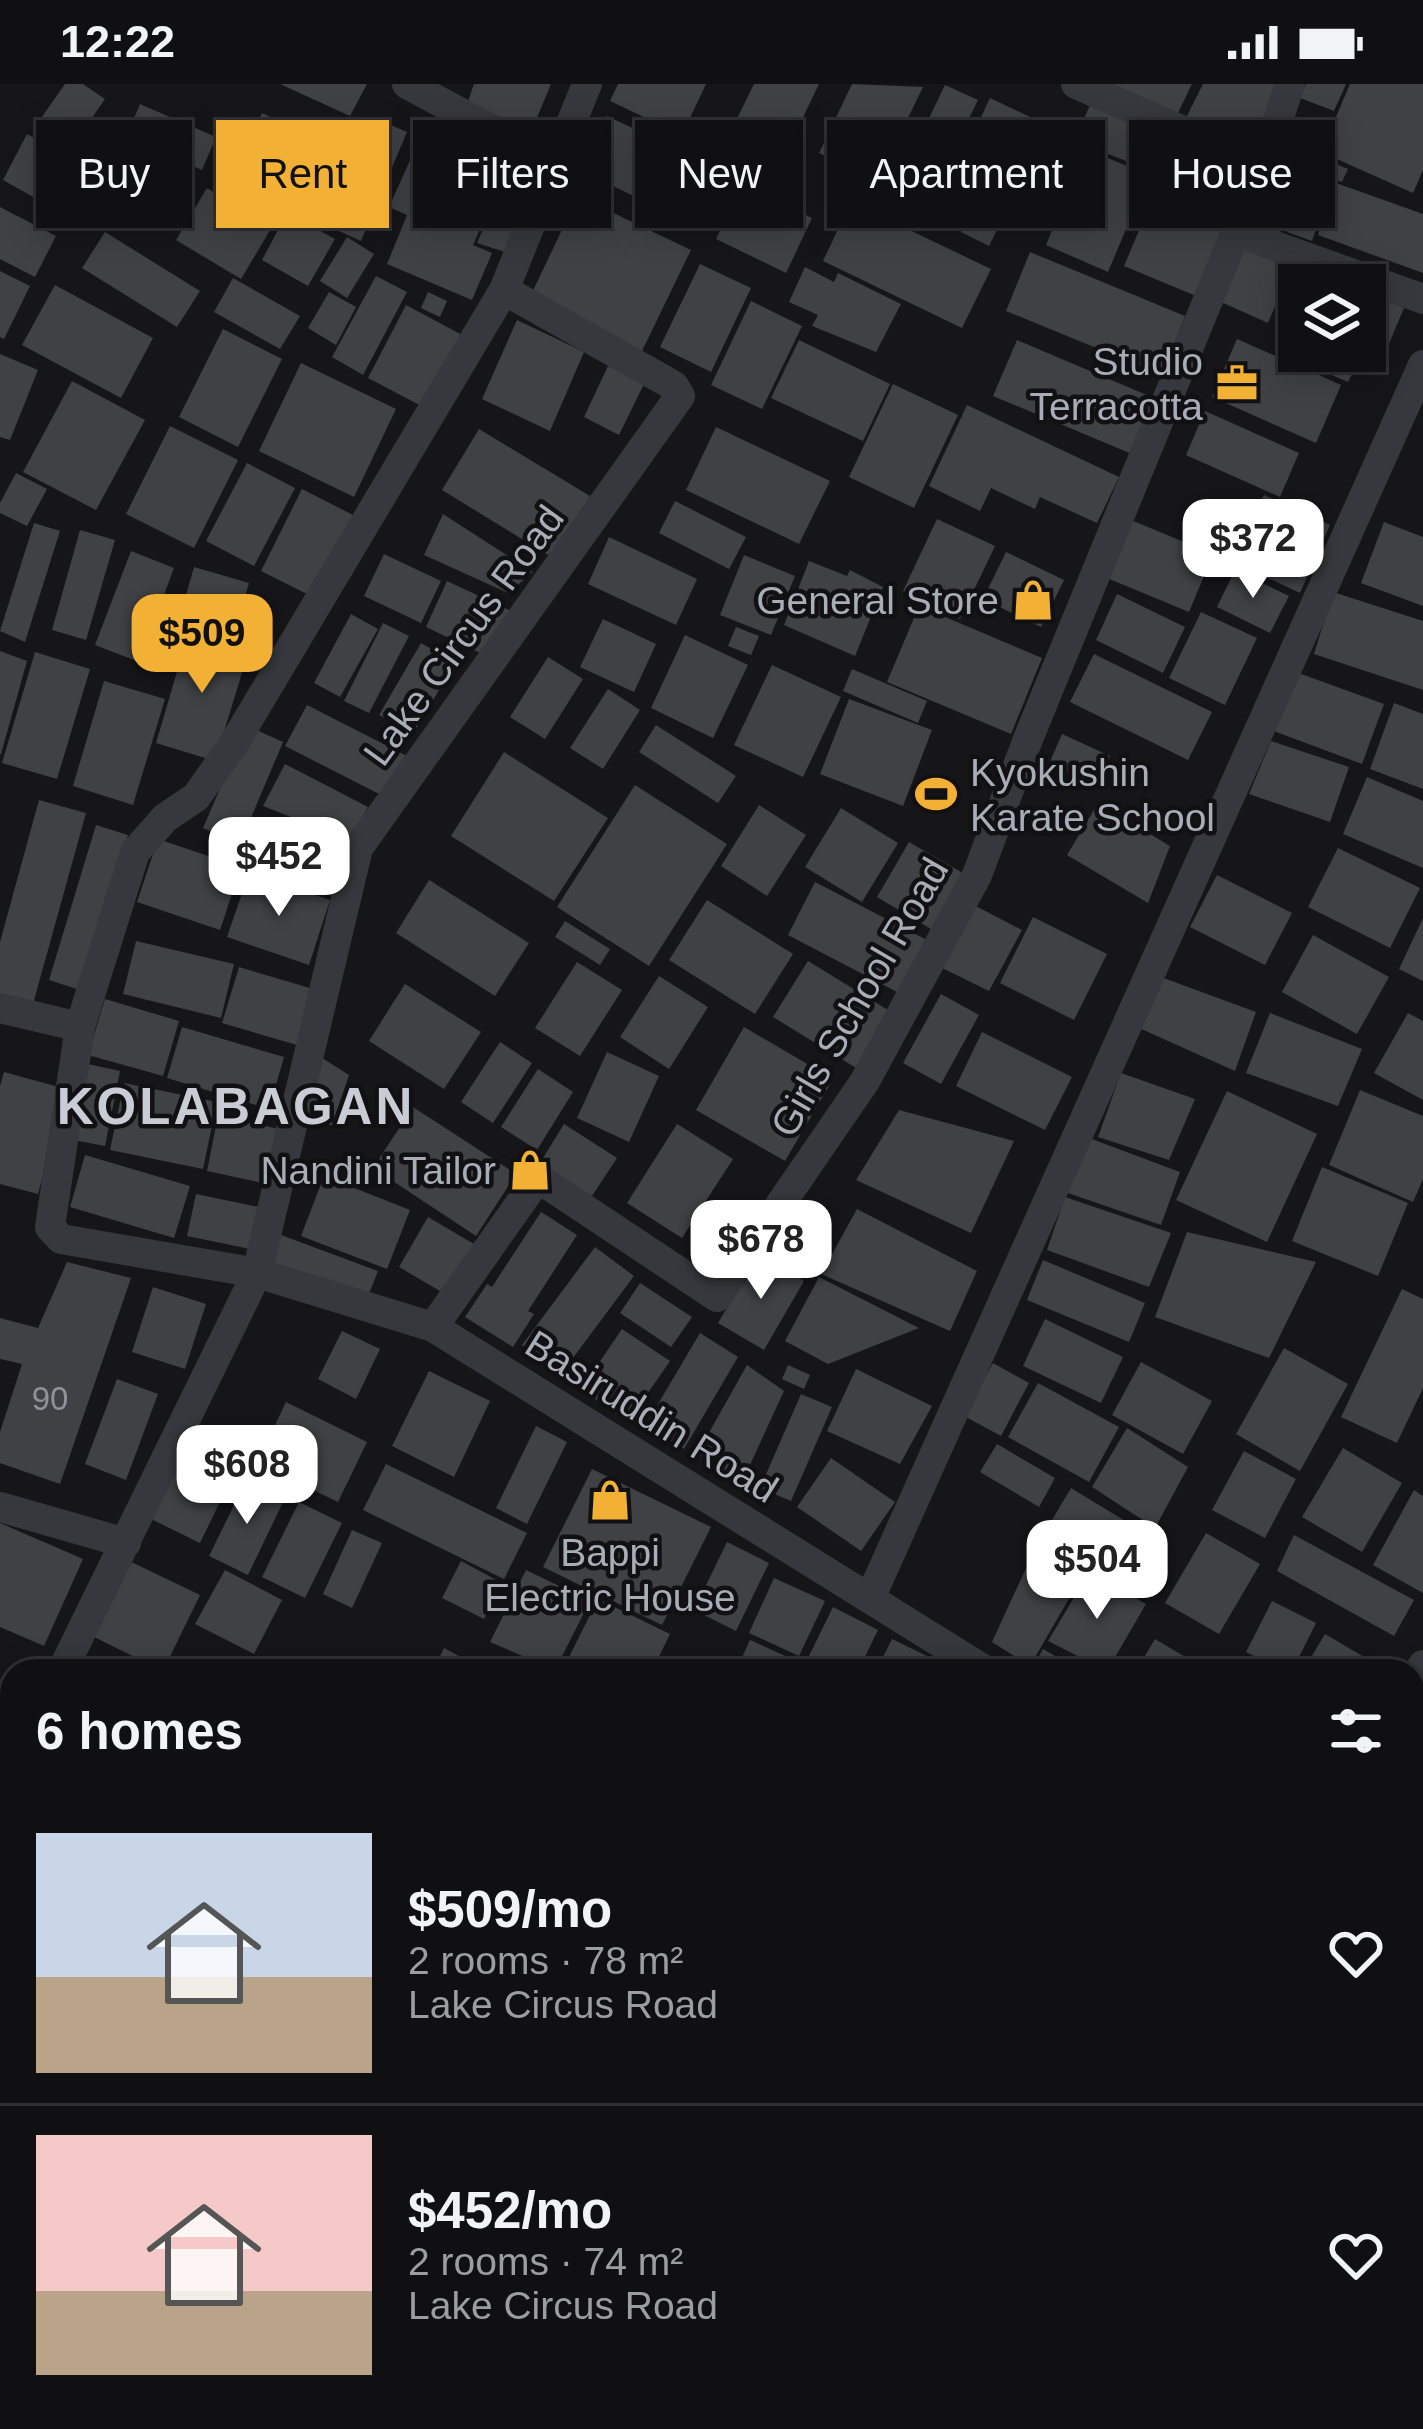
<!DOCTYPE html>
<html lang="en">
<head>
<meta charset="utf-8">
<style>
	:root { --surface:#101012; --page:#19191b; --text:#f1f3f6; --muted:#9c9d9f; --line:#303032; --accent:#f2b134 }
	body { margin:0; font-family:Arial,sans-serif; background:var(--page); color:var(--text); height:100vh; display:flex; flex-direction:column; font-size:45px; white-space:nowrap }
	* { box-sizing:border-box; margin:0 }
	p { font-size:39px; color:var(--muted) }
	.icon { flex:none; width:66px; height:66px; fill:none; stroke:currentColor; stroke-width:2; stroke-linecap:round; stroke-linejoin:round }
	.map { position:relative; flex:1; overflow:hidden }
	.panel { position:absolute; left:0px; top:1575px; width:1425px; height:771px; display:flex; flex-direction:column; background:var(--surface); border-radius:36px 36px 0 0; box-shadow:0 6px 30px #0003,0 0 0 3px var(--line) }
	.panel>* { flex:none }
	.guide { position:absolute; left:36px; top:36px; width:1353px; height:108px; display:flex; gap:24px }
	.buttons { position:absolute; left:1278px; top:180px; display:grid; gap:24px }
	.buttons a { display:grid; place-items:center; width:108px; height:108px; border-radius:0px; background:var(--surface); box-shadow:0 6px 30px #0003,0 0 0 3px var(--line); font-size:60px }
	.price { position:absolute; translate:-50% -102px; padding:0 27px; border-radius:24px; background:#fff; color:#222; font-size:39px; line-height:78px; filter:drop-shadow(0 3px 6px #0008) }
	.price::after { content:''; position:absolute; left:50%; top:72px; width:36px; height:27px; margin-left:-18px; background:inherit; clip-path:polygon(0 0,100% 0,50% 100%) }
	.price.active { background:var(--accent); color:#111 }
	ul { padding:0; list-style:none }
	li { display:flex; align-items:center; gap:36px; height:300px; padding:0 36px }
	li+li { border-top:3px solid var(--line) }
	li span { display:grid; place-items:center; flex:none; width:336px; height:240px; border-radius:0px; color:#555 }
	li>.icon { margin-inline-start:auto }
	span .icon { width:144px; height:144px; fill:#fffc; stroke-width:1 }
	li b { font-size:51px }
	h2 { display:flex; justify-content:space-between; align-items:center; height:144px; padding:0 36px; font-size:51px }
	.chip { padding:0 42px; border-radius:0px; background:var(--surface); box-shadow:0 6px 30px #0003,0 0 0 3px var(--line); font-size:42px; line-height:108px }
	.chip.active { background:var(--accent); color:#111 }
	.status { display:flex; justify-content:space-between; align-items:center; height:84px; padding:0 60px; background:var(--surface); direction:ltr }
	.status svg { height:33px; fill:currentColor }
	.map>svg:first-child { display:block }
	.building { fill:#404145 }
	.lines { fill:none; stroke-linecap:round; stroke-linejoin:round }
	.minor { stroke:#37383d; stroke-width:30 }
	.labels { text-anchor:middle; stroke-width:9; stroke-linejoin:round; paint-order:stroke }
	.number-label { font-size:33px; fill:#8e929b }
	.poi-label { font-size:39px; fill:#a8adb8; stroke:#111113; text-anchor:end }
	.street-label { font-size:39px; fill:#a8adb8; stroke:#111113 }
	.district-label { font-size:51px; font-weight:bold; letter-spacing:3px; fill:#c9ccd4; stroke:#111113 }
</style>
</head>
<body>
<div class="status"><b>12:22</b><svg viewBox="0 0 49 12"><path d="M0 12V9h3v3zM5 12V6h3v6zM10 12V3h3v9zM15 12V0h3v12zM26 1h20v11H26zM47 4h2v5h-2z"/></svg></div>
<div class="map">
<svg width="1423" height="2345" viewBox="0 0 1423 2345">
	<rect width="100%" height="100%" fill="#161618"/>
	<path class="building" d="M65,0H83L105,15L74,60L39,37Z
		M280,0H367L350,32Z
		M474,0H551L531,48L467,20Z
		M618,0H706L682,51L610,17Z
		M754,0H819L777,87L724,61Z
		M852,0L923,3L877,98L819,69Z
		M1112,0H1192L1177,31Z
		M1203,0H1281L1260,70L1184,38Z
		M1306,0H1346L1334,27L1300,14Z
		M1350,0H1423V86L1413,109L1321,68Z
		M945,1L978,16L948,77L916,61Z
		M990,14L1056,45L1012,136L947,105Z
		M140,20L216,53L202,86L126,53Z
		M1090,21L1162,53L1147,85L1074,57Z
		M262,29L319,55L292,117L234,91Z
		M607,32L700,76L674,131L581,87Z
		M374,34L407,48L361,157L328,142Z
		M462,37L519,63L504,96L447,70Z
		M27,50L106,93L81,140L3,96Z
		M901,59L953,82L938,115L887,91Z
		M416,63L500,99L473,161L492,169L472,216L387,180L407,131L389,123Z
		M1086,65L1149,91L1108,188L1046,161Z
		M1312,70L1348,85L1342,98L1306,86Z
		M1169,75L1239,103L1196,212L1124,182Z
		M122,76L188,101L173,143L106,119Z
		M1273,99L1295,111L1275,159L1246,148Z
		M1336,99L1423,130V189L1318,151Z
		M503,100L532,113L508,169L477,159Z
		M742,100L812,134L786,189L716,155Z
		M892,100L928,115L917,140L882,125Z
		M207,104L272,143L241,195L176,156Z
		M578,112L691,166L642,267L530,213Z
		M851,118L991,185L962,244L823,177Z
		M1299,119L1322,128L1312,157L1287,148Z
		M0,123L56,152L35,193L0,175Z
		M971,128L999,142L989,162L961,148Z
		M287,129L335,155L308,202L262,176Z
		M105,148L200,207L177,243L82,184Z
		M347,153L374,170L347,214L320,197Z
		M1247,155L1295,175L1268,239L1221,218Z
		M1030,168L1185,232L1162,291L1006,227Z
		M700,180L751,204L711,288L660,263Z
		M1301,180L1351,201H1299V241L1279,232Z
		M805,183L834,198L838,189L901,220L876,268L812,242L818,231L789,218Z
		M0,187L30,202L4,255L0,253Z
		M376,192L407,208L363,291L332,273Z
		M233,194L300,232L280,265L214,228Z
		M55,201L153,254L121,314L22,261Z
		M1365,207L1404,224L1382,276L1365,269Z
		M329,208L356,223L336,261L308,244Z
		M428,208L447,217L440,233L421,224Z
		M751,217L802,242L762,325L711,301Z
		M406,221L466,253L427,325L368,294Z
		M517,236L584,268L550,347L482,315Z
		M223,245L282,275L238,363L179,333Z
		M1237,255L1341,301L1316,359L1212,313Z
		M799,256L890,300L863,357L771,314Z
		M1017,256L1156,315L1132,370L993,312Z
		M1320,267H1354L1362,271L1348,298L1313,283Z
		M0,270L38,286L10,356L0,353Z
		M301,279L396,325L354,413L259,367Z
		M608,282L644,300L619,351L584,333Z
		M72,297L145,336L96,426L23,388Z
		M893,300L958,331L914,424L849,393Z
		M967,321L1119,393L1097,439L1040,413L1035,425L991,404L980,427L929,402Z
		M1205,327L1299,369L1280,413L1186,371Z
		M170,342L238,376L194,464L126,430Z
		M716,343L830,397L799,460L686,406Z
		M479,345L590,412L553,474L442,406Z
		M247,379L295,404L254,482L206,457Z
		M16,389L47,405L27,442L0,429V419Z
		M302,405L355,432L315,514L261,487Z
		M1264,411L1330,441L1300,509L1233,478Z
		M675,417L746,453L729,485L659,449Z
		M443,430L533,488L508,509L424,471Z
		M937,435L995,462L960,535L903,507Z
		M1131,436L1213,470L1189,528L1107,494Z
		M1384,438L1423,453V522L1361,499Z
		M34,439L60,447L25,558L0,547Z
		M80,446L115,456L86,556L52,546Z
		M609,453L697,495L676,541L588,500Z
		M131,467L174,484L139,578L95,561Z
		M1006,468L1064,496L1041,543L983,515Z
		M384,470L441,497L421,539L364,512Z
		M744,471L795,492L771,551L720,531Z
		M809,477L847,492L850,486L883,503L855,572L784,541Z
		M194,483L249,499L232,558L177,542Z
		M1235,486L1289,512L1270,549L1217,523Z
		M447,497L513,528L491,574L426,543Z
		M1333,508L1423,537V606L1314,570Z
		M1117,510L1185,543L1163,589L1096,556Z
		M919,522L1042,574L1011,650L887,598Z
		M1201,528L1257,554L1225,621L1169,594Z
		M351,530L378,545L340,613L314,599Z
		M603,535L656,560L634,608L580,583Z
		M383,539L409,552L369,629L344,617Z
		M736,543L759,552L751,571L728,562Z
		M189,547L249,566L215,677L156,659Z
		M685,551L748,581L713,654L651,624Z
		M421,559L455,579L413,650L379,631Z
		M0,567L27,577L1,670H0Z
		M35,568L90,585L57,695L2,679Z
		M1094,570L1212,628L1188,676L1070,618Z
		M548,573L583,595L545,655L510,633Z
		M772,581L841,613L803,693L734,661Z
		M852,585L927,617L918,639L843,607Z
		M1293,587L1384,620L1362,680L1271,646Z
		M104,597L165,615L133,721L73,702Z
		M608,605L640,626L603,685L570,664Z
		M849,615L932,646L903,722L820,690Z
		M1394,619L1423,630V705L1370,685Z
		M307,621L407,672L385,713L285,662Z
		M656,641L736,692L718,719L639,668Z
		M247,642L283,658L240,760L203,744Z
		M1062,650L1110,672L1098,701L1049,680Z
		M1271,657L1349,683L1330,738L1249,710Z
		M504,668L608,734L554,817L451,752Z
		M285,680L368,723L349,756L263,722Z
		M1367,693L1423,717V784L1343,750Z
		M635,701L727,760L649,882L557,823Z
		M39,716L86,729L33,920L0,911V858Z
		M1098,719L1170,762L1148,819L1067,771Z
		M759,721L806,751L767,812L721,782Z
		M841,724L898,759L862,818L805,783Z
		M263,737L347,771L331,801L250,770Z
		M96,741L128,751L80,906L49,896Z
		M158,755L241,783L220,846L137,818Z
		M909,758L968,792L936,848L877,813Z
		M1338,764L1420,804L1390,864L1308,823Z
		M249,789L330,816L309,881L227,853Z
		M1217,791L1292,829L1265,881L1190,843Z
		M429,796L529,859L495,912L396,849Z
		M815,798L927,856L899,909L788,851Z
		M707,816L793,870L755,930L669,876Z
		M966,817L1022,846L989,907L938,882Z
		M1033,833L1107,870L1074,936L1000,899Z
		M1423,834V897L1399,885Z
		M565,837L610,865L600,881L555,853Z
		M1313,851L1389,893L1357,950L1282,908Z
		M136,857L234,880L221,934L123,910Z
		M808,877L896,931L861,987L773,933Z
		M577,878L622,906L580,972L535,944Z
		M239,883L313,905L297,961L222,939Z
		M1150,889L1256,928L1235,987L1128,939Z
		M659,892L708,923L669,985L620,953Z
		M405,900L481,948L444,1005L369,957Z
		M941,910L979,931L941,1000L903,979Z
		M105,915L179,937L163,992L88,971Z
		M1270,929L1362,965L1338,1022L1246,989Z
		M1408,929L1423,937V1016L1374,989Z
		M182,943L284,973L269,1025L167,994Z
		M744,943L833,995L785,1077L696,1026Z
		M982,948L1072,993L1045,1046L956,1002Z
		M500,958L532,979L493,1039L461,1018Z
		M607,968L659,992L629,1058L577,1034Z
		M319,972L349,991L333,1041L301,1040Z
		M83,979L120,987L105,1062L68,1055Z
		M538,985L573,1008L537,1066L501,1043Z
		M4,988L66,1005L38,1110L0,1100V1002Z
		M1121,989L1195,1015L1169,1076L1098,1053Z
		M124,999L217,1018L203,1085L110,1066Z
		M1360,1006L1423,1032V1095L1413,1118L1329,1081Z
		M1227,1007L1317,1050L1267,1158L1176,1116Z
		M413,1023L516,1090L476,1152L373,1084Z
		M899,1026L1014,1057L971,1149L856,1096Z
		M218,1032L284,1046L273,1101L207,1087Z
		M564,1040L617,1074L592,1112L540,1079Z
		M677,1040L733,1075L682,1154L627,1119Z
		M1089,1054L1180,1088L1161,1141L1068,1109Z
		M85,1071L190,1102L174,1154L70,1123Z
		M1322,1083L1408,1119L1378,1192L1292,1157Z
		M324,1092L410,1126L387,1185L301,1152Z
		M196,1110L259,1123L250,1165L187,1152Z
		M1065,1113L1171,1149L1149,1203L1047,1166Z
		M857,1125L977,1187L950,1247L821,1190Z
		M541,1128L577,1151L528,1227L534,1230L513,1263L465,1233L487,1200L492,1203Z
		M428,1133L474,1160L445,1210L399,1183Z
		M1187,1148L1316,1178L1269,1274L1155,1233Z
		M281,1151L378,1187L366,1217L269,1184Z
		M595,1163L634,1192L561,1290L522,1261Z
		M759,1170L804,1197L764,1266L718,1239Z
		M1043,1176L1145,1219L1129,1258L1027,1216Z
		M67,1178L131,1194L60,1400L0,1379V1348L22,1280L0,1275V1234L38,1244Z
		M819,1193L919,1244L828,1280L785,1257Z
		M640,1199L692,1233L671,1263L620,1229Z
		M153,1203L206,1220L185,1285L132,1268Z
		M1402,1205L1423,1215V1304L1397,1359L1341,1333Z
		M1045,1235L1123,1273L1101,1319L1023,1282Z
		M622,1245L670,1277L628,1338L581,1305Z
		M342,1247L380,1265L356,1315L318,1295Z
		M700,1249L738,1273L684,1365L645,1342Z
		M1284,1264L1348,1300L1300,1387L1236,1350Z
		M1141,1278L1212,1317L1183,1370L1112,1331Z
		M993,1279L1029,1299L1001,1352L964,1332Z
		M747,1281L784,1307L743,1396L697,1370Z
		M788,1281L810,1291L804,1305L782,1295Z
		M856,1285L932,1322L900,1380L827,1347Z
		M429,1287L490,1317L454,1393L392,1362Z
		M117,1295L158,1310L126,1396L85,1380Z
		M1038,1299L1119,1343L1089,1398L1008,1353Z
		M801,1310L832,1323L791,1417L760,1404Z
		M286,1318L367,1358L338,1418L257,1379Z
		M536,1342L567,1358L527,1440L496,1424Z
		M1127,1344L1188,1383L1155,1444L1092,1403Z
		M997,1360L1055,1394L1039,1423L980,1388Z
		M1343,1364L1402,1399L1362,1468L1302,1433Z
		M180,1365L233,1391L200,1459L147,1433Z
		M1244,1367L1296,1395L1265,1454L1212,1426Z
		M831,1374L895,1418L861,1467L797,1423Z
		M386,1380L527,1449L504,1495L363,1426Z
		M592,1385L711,1443L662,1541L543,1483Z
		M247,1395L285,1414L248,1491L209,1472Z
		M1071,1404L1127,1438L1101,1482L1045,1448Z
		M1414,1406L1423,1412V1509L1373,1481Z
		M299,1418L342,1439L305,1514L262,1493Z
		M0,1439L83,1475L44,1562L0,1543Z
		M352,1446L382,1459L352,1524L323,1510Z
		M1206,1449L1260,1480L1219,1550L1165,1519Z
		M1294,1451L1414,1516L1394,1552L1277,1487Z
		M727,1458L769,1479L736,1547L694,1526Z
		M1033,1469L1082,1492L1030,1582L992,1558Z
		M121,1473L200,1511L163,1587L84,1548Z
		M461,1477L502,1499L484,1535L442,1514Z
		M225,1486L282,1516L254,1570L195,1540Z
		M526,1486L590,1517L555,1586L490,1558Z
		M1090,1487L1146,1520L1107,1587L1048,1557Z
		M774,1494L825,1517L799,1572L749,1549Z
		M598,1515L670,1550L652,1587H562Z
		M1272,1517L1316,1539L1292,1587H1283L1246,1568Z
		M833,1523L878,1546L858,1587H835L808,1574Z
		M1325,1550L1388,1587H1303Z
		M892,1555L931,1574L925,1587H876Z
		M1155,1555L1209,1587H1136Z
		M750,1556L801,1579L798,1587H736Z
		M444,1564L474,1580L471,1587H433Z
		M1043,1565L1081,1587H1031Z
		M0,1618L12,1625V1669L6,1680L0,1677Z
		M1413,1661L1423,1668V1730L1417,1740L1413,1737Z
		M12,1804V1891L0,1885V1829Z
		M1413,1866L1423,1872V1946L1413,1941Z
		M0,1923L12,1928V1991L0,2017Z
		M1413,1979L1423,1991V2083L1413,2072Z
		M1423,2193V2273L1413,2266V2209Z
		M11,2334H92L89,2345H7Z
		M190,2334H267L262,2345H213Z
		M294,2334H341L361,2345H288Z
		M524,2334H631L625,2345H518Z
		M793,2334H876L870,2345H787Z
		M882,2334H912L915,2336L910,2345H876Z
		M932,2334H989L983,2345H934L928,2342Z
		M1007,2334H1079L1088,2340L1086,2345H1002Z
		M1110,2334H1161L1153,2345H1125Z
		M1297,2334H1344L1335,2345H1312Z
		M1363,2334H1397L1412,2345H1354Z"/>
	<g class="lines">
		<path class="minor" d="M407,0L556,80
			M587,0L504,206L233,661L196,713L165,734L135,768L80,943L50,1143L61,1155L257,1189L433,1243L986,1587
			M1076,0L1263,82
			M1236,148L1423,215
			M0,924L80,943
			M433,1243L538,1094L717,1213L865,997L977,791L1028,655L1263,82L1290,0
			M0,1423L126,1459
			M871,1512L1423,281
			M62,1587L257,1189L358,764L680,312L674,302L662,295L504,206
			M1413,1598L1423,1581
			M0,1712L12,1688
			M1413,1846L1423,1852
			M0,1900L12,1906
			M1238,2334L1251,2345
			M780,2345L786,2334"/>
	</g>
	<defs>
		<g id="office-bare" transform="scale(3.24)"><path d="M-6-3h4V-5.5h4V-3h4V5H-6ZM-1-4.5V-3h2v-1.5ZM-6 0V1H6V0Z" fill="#f2b134" stroke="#111113" stroke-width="2.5" paint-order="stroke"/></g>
		<g id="shop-bare" transform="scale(3.24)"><path d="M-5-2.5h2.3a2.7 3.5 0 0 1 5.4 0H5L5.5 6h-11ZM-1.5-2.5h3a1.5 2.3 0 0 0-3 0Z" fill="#f2b134" stroke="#111113" stroke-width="2.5" paint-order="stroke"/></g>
		<g id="stadium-bare" transform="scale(3.24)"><path d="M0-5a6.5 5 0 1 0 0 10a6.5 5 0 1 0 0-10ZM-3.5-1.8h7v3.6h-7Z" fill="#f2b134" stroke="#111113" stroke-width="2.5" paint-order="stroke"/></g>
	</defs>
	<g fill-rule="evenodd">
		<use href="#office-bare" x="1237" y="299"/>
		<use href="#shop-bare" x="1033" y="516"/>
		<use href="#stadium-bare" x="936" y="710"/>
		<use href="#shop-bare" x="530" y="1086"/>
		<use href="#shop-bare" x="610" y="1416"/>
	</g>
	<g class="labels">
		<g class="number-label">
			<text x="50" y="1326">90</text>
		</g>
		<g class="poi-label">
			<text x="1203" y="291">Studio<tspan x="1203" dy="45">Terracotta</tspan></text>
			<text x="999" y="530">General Store</text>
			<text x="970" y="702" text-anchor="start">Kyokushin<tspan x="970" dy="45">Karate School</tspan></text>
			<text x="496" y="1100">Nandini Tailor</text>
			<text x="610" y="1482" text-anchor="middle">Bappi<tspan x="610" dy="45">Electric House</tspan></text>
		</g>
		<g class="street-label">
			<text transform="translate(463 551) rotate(-54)" y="14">Lake Circus Road</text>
			<text transform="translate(859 913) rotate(-60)" y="14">Girls School Road</text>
			<text transform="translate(652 1332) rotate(32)" y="14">Basiruddin Road</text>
		</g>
		<g class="district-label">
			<text x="236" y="1040">KOLABAGAN</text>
		</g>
	</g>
</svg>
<div class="buttons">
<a><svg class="icon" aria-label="layers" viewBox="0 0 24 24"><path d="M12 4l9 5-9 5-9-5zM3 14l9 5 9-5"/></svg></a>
</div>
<b class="price" style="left:1253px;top:517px">$372</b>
<b class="price active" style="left:202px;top:612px">$509</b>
<b class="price" style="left:279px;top:835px">$452</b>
<b class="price" style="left:761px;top:1218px">$678</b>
<b class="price" style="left:247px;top:1443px">$608</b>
<b class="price" style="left:1097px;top:1538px">$504</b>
<div class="guide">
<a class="chip">Buy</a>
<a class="chip active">Rent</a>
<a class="chip">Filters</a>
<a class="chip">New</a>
<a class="chip">Apartment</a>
<a class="chip">House</a>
</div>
<section class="panel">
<h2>6 homes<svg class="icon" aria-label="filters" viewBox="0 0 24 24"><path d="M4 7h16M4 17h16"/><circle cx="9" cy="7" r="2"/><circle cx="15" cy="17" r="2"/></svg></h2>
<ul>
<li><span style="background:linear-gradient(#c9d6e8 60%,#b9a48a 0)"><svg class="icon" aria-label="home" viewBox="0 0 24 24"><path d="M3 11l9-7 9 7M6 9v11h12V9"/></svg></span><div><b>$509/mo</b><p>2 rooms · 78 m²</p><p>Lake Circus Road</p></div><svg class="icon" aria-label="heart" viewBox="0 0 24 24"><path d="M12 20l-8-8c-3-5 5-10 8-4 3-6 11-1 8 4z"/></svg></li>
<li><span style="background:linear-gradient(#f6c9c9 65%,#b9a48a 0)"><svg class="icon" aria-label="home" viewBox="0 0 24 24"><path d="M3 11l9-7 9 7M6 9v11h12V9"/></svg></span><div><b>$452/mo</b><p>2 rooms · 74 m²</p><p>Lake Circus Road</p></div><svg class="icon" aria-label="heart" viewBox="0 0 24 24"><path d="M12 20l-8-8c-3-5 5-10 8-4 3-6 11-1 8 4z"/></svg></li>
</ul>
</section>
</div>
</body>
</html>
